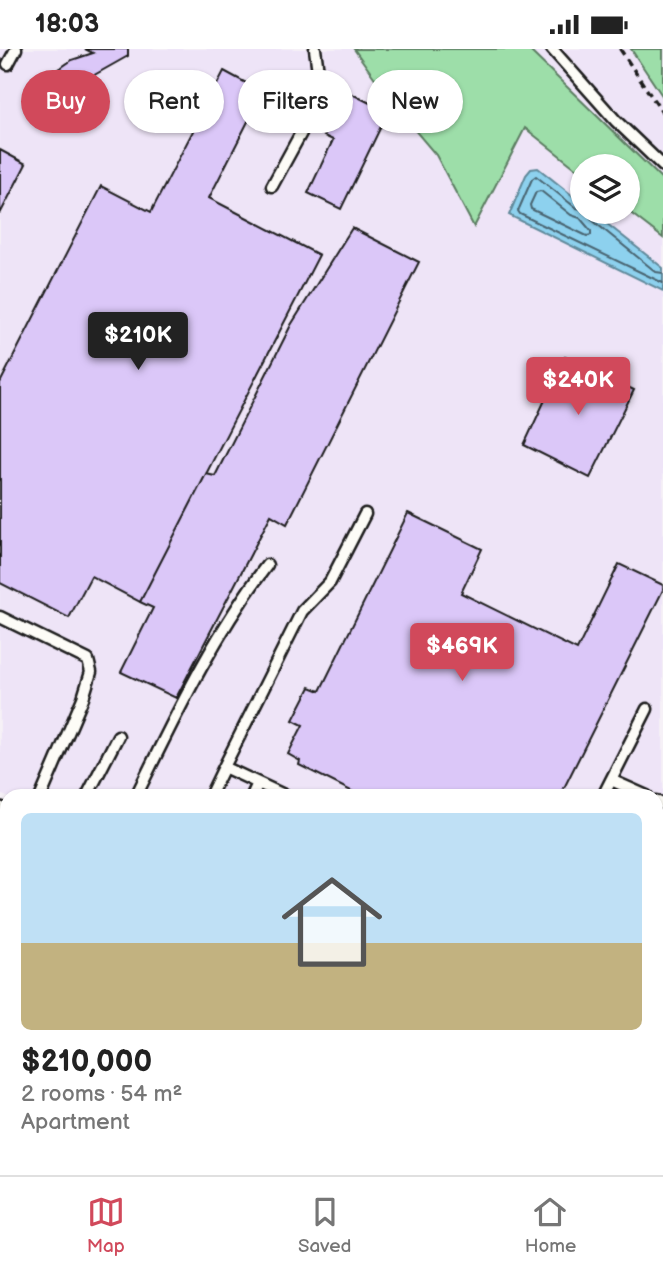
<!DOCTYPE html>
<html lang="en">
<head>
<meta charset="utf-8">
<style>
	:root { --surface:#fff; --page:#f2f2f2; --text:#222; --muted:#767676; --line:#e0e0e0; --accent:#d1495b }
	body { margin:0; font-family:"Balsamiq Sans",sans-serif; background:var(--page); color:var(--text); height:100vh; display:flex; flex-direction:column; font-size:26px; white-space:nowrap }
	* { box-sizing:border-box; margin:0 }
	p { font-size:23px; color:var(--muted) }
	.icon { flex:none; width:38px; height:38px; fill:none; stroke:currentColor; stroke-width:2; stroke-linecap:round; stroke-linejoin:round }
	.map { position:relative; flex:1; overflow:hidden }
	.side { position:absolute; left:0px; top:740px; width:663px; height:387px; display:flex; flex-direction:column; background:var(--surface); border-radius:21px 21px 0 0; box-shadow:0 2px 5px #0004 }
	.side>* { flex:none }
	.banner { position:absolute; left:21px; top:21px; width:621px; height:63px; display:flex; gap:14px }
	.controls { position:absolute; left:570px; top:105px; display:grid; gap:14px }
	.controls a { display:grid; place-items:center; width:70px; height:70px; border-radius:50%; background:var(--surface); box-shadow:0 2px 5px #0004; font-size:35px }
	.price { position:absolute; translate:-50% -60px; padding:0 16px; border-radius:7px; background:var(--accent); color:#fff; font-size:23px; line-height:46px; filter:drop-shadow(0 2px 4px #0008) }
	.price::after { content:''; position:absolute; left:50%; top:42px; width:21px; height:16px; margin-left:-10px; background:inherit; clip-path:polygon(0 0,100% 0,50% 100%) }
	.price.current { background:#222; color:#fff }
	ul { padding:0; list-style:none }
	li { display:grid; align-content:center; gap:14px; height:371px; padding:0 21px }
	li+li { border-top:2px solid var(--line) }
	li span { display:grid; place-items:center; height:217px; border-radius:10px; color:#555 }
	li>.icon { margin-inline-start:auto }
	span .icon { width:126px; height:126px; fill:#fffc; stroke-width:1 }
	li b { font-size:30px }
	.chip { padding:0 24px; border-radius:32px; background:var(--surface); box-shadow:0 2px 5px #0004; font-size:24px; line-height:63px }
	.chip.current { background:var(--accent); color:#fff }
	.status { display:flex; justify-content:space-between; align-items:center; height:49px; padding:0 35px; background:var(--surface); direction:ltr }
	.status svg { height:19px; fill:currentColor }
	.dock { display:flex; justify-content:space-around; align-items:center; height:98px; border-top:2px solid var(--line); background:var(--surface); font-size:19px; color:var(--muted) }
	.dock a { display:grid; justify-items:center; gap:4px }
	.dock .current { color:var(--accent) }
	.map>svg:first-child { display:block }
	.built { fill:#eee4f7 }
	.green { fill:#9ddea9; stroke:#5c7d62; stroke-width:2 }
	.water { fill:#8dd1ee; stroke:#60899a; stroke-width:2 }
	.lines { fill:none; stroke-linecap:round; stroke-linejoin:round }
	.shore { stroke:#496470; stroke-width:2 }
	.building { fill:#dbc7f8; stroke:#1c1c1c; stroke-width:2 }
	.service-casing { stroke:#1c1c1c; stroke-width:15 }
	.minor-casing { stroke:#1c1c1c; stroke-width:24 }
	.tertiary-casing { stroke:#1c1c1c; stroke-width:28 }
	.path { stroke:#1c1c1c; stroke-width:3.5; stroke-dasharray:7 5; stroke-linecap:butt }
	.service { stroke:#fdfcf7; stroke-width:10 }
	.minor { stroke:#fdfcf7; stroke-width:19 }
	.tertiary { stroke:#fdfcf7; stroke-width:23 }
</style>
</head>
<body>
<div class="status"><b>18:03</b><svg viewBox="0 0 49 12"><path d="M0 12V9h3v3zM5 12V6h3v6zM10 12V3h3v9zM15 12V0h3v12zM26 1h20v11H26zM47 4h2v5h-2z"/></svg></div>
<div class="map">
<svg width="663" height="1126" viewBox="0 0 663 1126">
	<rect width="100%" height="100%" fill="#f6f1f7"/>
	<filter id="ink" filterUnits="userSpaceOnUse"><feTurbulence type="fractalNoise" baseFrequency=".0143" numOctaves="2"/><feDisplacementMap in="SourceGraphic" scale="14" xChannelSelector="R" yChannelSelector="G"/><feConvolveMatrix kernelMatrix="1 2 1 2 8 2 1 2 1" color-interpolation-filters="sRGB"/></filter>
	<g filter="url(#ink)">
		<path class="built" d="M0,0H354L395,59L436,106L474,177L525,79L583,125V163L628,162L663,189V785L656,799V747L7,748L0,745Z
			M528,0H663V131Z
			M663,862V1075L656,1072V876Z"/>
		<path class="green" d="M354,0H528L663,131V189L628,162V117H583V125L525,79L474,178L436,106L396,59Z
			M631,0H663V48Z"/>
		<path class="water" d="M538,119L583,155V163H592L663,219V242L509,166L526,126L531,120Z"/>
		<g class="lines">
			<path class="shore" d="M541,142L571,166L580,169L591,182V186L587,187L531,160L530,156L536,143Z
				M583,160L576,159L536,127L532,130L518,162L520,165L663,234
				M589,163L592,171L656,223L663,224"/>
		</g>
		<path class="building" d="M85,0H128V7L66,42L43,63L28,49L59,20L72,11L93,4Z
			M224,22L263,43L209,149L319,206L140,553L91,527L69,569L0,534V334L101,137L151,163Z
			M346,42L388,63L341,160L308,144L333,91L324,87Z
			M0,101L26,115L0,165Z
			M352,179L419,213L287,475L271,466L176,649L121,623L153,559L140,553L206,425L215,427L291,276Z
			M565,308L634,341L590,429L524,396Z
			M408,464L482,500L461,544L577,601L619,515L663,536V541L560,747H361L299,716L300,712L288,705L303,676L293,671L310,638L320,642Z
			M0,851L7,854V875L0,872Z
			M0,874L7,878V899L0,895Z
			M0,906L7,910L0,927Z
			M24,1120H64L73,1124L37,1126Z
			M79,1120H83L95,1126H76Z
			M176,1120H201L210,1125L173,1126Z
			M302,1120H331L329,1126H315Z
			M356,1120H363L372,1124L353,1126Z"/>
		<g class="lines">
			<g class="service-casing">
				<path id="service" d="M552,0L616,72L663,117
					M8,15L16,0
					M272,137L301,84L319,30L315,0
					M0,568L88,611L91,623L83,649L41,747
					M224,718L302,562L330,533L365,465
					M611,731L647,747
					M87,747L118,687
					M136,747C175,668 213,587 267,516
					M210,747L224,718L286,747
					M252,747L258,734
					M603,747L647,660
					M656,752L663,755
					M448,1120L460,1126
					M110,1126L113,1120
					M382,1126L385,1120
					M661,1126L663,1121"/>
			</g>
			<g class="minor-casing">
				<path id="minor" d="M0,981L7,967
					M0,1090L7,1076
					M243,1126L246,1120
					M513,1126L516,1120"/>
			</g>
			<g class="tertiary-casing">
				<path id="tertiary" d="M0,765L7,769
					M656,834L663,821
					M656,1085L663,1088"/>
			</g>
			<path class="path" d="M620,0L663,65
				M0,1043L7,1029"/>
			<use href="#service" class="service"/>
			<use href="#minor" class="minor"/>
			<use href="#tertiary" class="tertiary"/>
		</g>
	</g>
</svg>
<div class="controls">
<a><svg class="icon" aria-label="layers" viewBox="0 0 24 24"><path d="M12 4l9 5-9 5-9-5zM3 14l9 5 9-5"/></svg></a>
</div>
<b class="price current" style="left:138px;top:323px">$210K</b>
<b class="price" style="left:578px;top:368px">$240K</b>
<b class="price" style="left:462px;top:634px">$469K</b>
<div class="banner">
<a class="chip current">Buy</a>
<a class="chip">Rent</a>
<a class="chip">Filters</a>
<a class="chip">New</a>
</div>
<section class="side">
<ul>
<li><span style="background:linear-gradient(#bfe0f5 60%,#c2b280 0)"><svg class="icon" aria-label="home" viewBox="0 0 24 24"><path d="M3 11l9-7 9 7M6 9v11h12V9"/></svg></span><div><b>$210,000</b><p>2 rooms · 54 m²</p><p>Apartment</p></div></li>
</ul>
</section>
</div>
<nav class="dock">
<a class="current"><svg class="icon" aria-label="map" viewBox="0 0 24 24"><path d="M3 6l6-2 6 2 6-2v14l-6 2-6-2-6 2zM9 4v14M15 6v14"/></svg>Map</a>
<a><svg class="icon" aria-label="saved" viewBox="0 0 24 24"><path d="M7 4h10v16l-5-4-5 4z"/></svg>Saved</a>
<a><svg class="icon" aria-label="home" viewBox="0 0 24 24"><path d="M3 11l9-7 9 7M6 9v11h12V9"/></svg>Home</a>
</nav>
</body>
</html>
